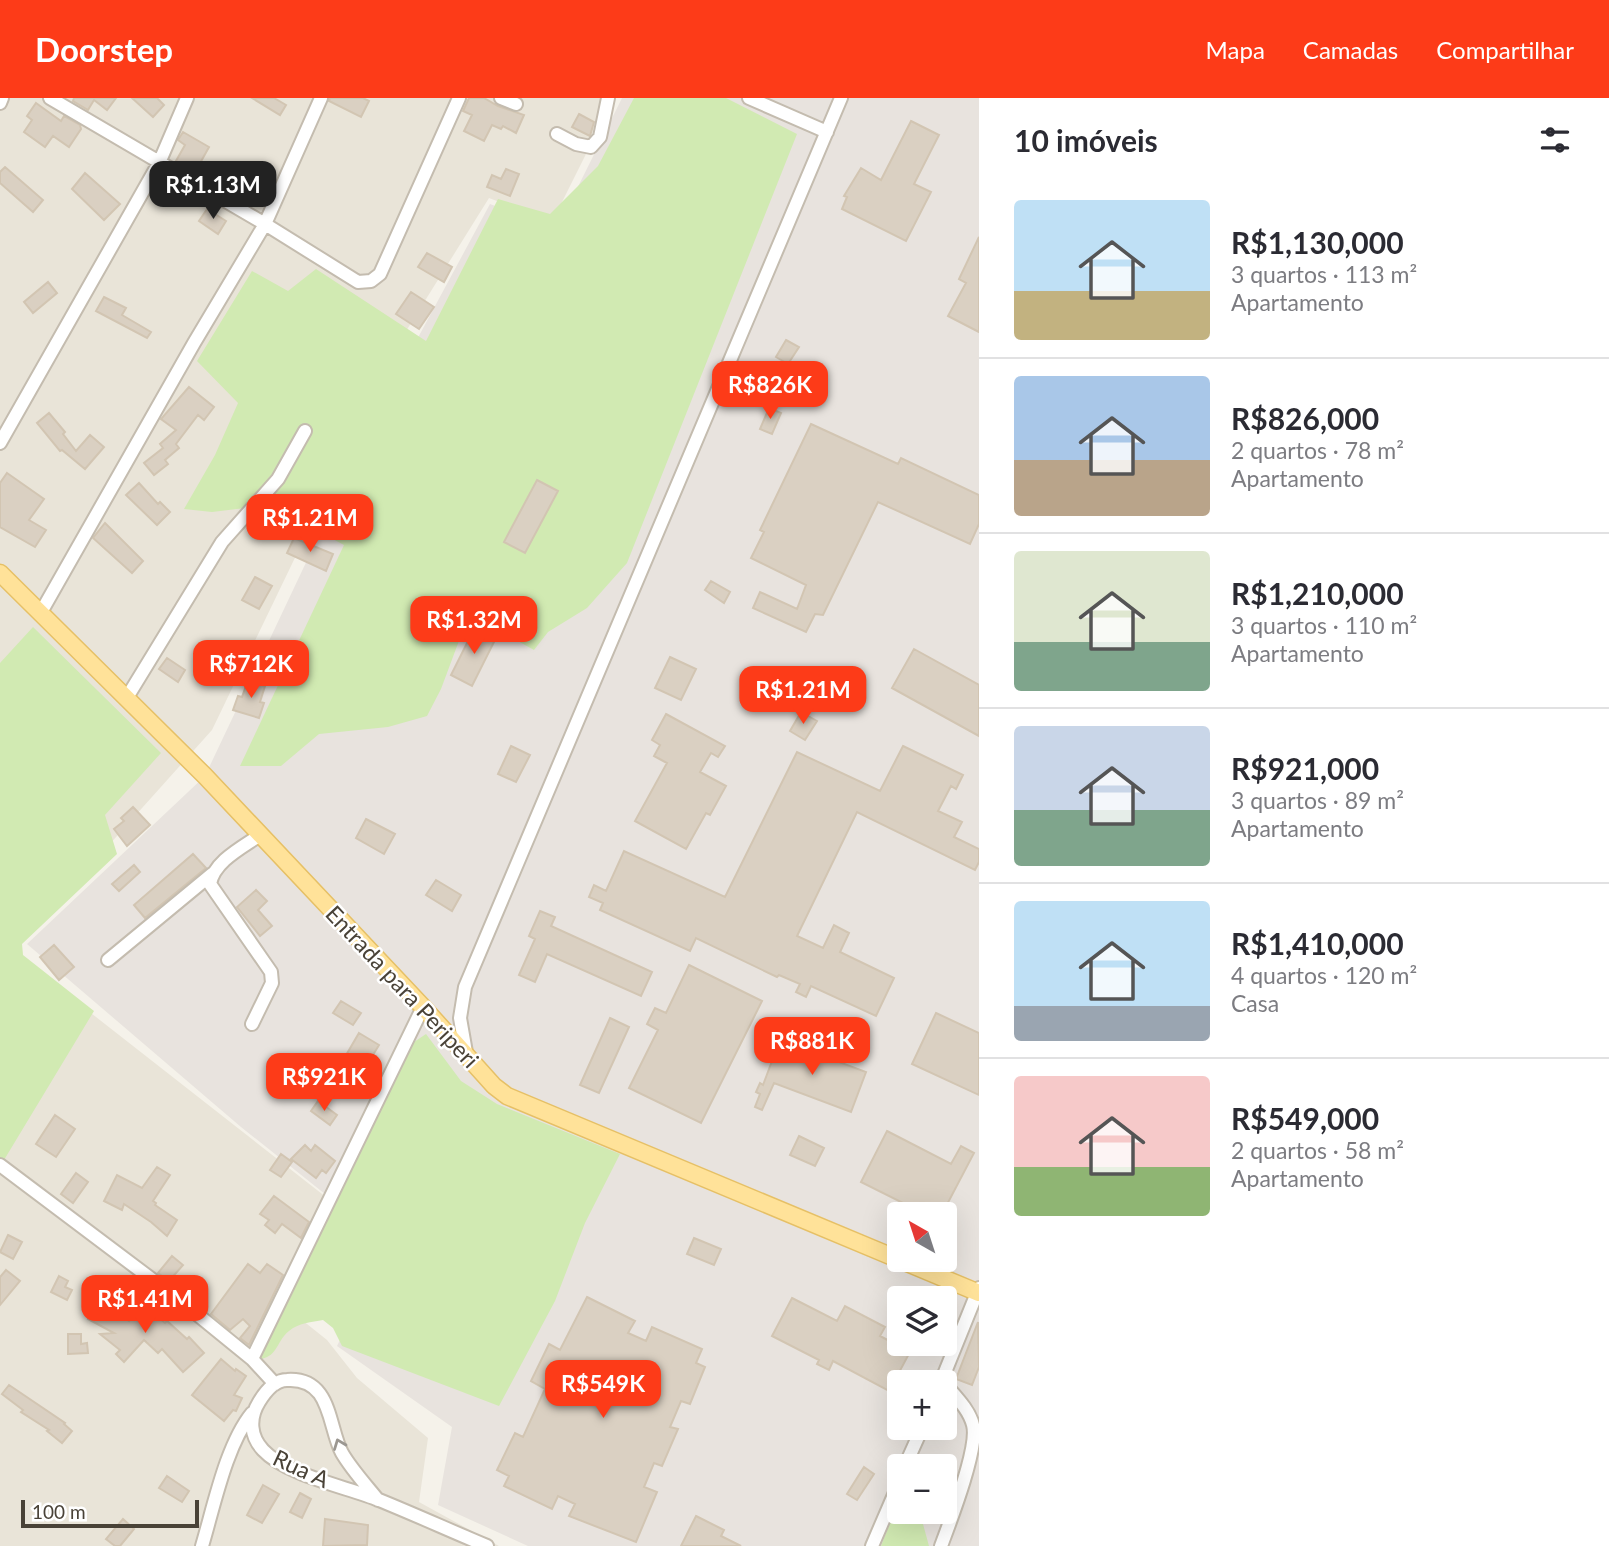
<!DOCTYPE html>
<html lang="pt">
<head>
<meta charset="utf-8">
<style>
	:root { --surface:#fff; --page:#f2f2f3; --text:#2b2b33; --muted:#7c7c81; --line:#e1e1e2; --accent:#fd3b18 }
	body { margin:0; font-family:Lato,sans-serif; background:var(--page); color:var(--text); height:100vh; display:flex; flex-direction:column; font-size:26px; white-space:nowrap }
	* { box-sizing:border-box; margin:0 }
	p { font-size:23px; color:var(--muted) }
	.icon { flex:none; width:38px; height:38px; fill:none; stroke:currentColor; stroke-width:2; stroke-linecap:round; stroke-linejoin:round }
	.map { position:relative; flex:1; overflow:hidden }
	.panel { display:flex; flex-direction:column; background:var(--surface); width:630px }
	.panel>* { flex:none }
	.needle { width:46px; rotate:321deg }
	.controls { position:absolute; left:887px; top:1104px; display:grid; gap:14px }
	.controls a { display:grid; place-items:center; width:70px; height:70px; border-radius:7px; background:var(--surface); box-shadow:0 7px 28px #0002; font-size:35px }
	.scale { position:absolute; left:21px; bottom:18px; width:178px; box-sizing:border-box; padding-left:7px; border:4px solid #494237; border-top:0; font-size:19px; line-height:24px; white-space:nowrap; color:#494237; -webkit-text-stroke:5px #fff; paint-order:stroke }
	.price { position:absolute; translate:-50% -60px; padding:0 16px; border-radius:14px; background:var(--accent); color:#fff; font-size:23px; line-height:46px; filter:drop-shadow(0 2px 4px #0008) }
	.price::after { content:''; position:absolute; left:50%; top:42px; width:21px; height:16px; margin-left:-10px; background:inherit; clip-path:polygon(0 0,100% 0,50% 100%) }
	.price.active { background:#222; color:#fff }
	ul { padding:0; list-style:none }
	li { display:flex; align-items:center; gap:21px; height:175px; padding:0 35px }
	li+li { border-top:2px solid var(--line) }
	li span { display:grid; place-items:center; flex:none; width:196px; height:140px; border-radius:7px; color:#555 }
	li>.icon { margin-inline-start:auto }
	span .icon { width:84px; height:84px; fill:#fffc; stroke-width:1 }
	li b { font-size:30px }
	h2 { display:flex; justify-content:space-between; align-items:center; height:84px; padding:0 35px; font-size:30px }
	header { display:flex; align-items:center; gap:42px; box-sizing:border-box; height:98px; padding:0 35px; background:var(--accent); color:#fff }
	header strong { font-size:33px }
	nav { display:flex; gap:38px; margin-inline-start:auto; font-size:24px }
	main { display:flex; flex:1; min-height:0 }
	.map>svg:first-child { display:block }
	.residential { fill:#e9e4d8 }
	.industrial { fill:#e8e3de; fill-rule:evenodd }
	.green { fill:#d1eab2 }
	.building { fill:#dad0c2; stroke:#d2c5b2; stroke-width:2 }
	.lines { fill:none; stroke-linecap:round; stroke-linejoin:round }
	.minor-casing { stroke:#c4bcaf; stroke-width:16 }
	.major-casing { stroke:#e6c066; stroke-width:19 }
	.minor { stroke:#fff; stroke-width:12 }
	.major { stroke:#ffe299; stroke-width:16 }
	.oneway { stroke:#9b9791 }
	.labels { text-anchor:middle; stroke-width:5; stroke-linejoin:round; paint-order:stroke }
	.street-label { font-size:23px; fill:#494237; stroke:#fff }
</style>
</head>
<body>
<header>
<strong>Doorstep</strong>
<nav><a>Mapa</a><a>Camadas</a><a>Compartilhar</a></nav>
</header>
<main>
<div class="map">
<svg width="979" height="1448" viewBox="0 0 979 1448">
	<rect width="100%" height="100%" fill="#f5f2ea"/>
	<path class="residential" d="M0,0H614L552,124L489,100L398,246L212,632L13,854L331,1103L282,1206L327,1242L357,1280L428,1340L419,1404L499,1448H0Z"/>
	<path class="industrial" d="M622,0H979V1448H528L438,1407L452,1329L337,1248L349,1224L330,1100L241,1029L27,846L205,678L372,325L490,106L557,131ZM900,1116H945V1162H900ZM900,1200H945V1246H900ZM900,1284H945V1330H900ZM900,1368H945V1414H900Z"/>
	<path class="green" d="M634,0H726L797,36L627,465L587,510L548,534L534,552L469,516L441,591L427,618L388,629L319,636L281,668H240L344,447L280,413L245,410L212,414L184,411L215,357L238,305L197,263L252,173L288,193L316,171L426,243L498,101L550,116L598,68Z
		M33,529L161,655L105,717L117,756L22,846L23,857L94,913L4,1062L0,1059V565Z
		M426,936L461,983L497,1006L620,1056L585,1125L555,1203L499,1308L342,1248L333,1230L323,1222C312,1224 298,1225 289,1233C277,1242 278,1258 261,1261L257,1259L414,944Z
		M899,1402L900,1414H925L923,1426L929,1448H881Z"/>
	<path class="building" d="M74,0H116L107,12L94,2L88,12L73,3Z
		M132,0H157L164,7L153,19Z
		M252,0H274L286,7L280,17Z
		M330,0H363L369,3L361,19L329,3Z
		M469,0H484L498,8L524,17L516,35L503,28L501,31L492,27L484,43L464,33L472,17L463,13Z
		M36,5L61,23L64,18L80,27L81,31L69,49L53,38L45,49L24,34L32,22L27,18Z
		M579,16L594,24L590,38L572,29Z
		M911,23L939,37L914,86L931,94L906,143L842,111L847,99L844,98L861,70L881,82Z
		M183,34L209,49L199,67L202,69L198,76L176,63L185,47L178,42Z
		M5,69L43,102L33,114L0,85V74Z
		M506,71L519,76L510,98L487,89L492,77L501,81Z
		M85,75L120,106L104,122L72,91Z
		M207,111L226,123L218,136L199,123Z
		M979,139V234L948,218L966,185L959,181Z
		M427,155L452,169L444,184L418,169Z
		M48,184L57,195L33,215L24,204Z
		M411,194L434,209L419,231L396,216Z
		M104,199L126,210L122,217L151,234L147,240L96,213Z
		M786,242L799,249L788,266L776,259Z
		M189,289L214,309L204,322L198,317L176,346L179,350L165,362L168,366L154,377L144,365L163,350L160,346L176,332L161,321Z
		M769,310L781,315L772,336L760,331Z
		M49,315L65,334L63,336L76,353L90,337L104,349L85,371L62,352L60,353L37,325Z
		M811,326L898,366L901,360L979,397V426L970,446L878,404L823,517L815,516L806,534L753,510L760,494L797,511L806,487L751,460L764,434L760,432Z
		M7,375L44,401L29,422L46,432L35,449L0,429V385Z
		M537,382L558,393L525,455L504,444Z
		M139,385L158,406L160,404L170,414L157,427L126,397Z
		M105,425L143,463L132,475L93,440Z
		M294,440L333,456L326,473L287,455Z
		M255,479L272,488L259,511L242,502Z
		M711,483L730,494L724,505L705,492Z
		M476,527L497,538L472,588L451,577Z
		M914,551L979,587V638L892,590Z
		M670,559L696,571L681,602L655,590Z
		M167,560L185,572L178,584L159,571Z
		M248,582L265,588L260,604L264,605L259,620L233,612L238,598L242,599Z
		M801,614L817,623L805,642L790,633Z
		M666,616L725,648L718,659L711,655L700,674L726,688L710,717L706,715L686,751L635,723L667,665L654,658L660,647L652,642Z
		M511,648L530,657L516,684L498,676Z
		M903,648L963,677L956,691L951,688L938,713L962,724L954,739L979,751V764L975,772L857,714L797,838L823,850L834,827L849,835L840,854L894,880L876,918L811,888L806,899L796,894L800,886L779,877L777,879L696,840L690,853L600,812L603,805L589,799L594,787L606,793L624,753L725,799L797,654L880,693Z
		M133,709L150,727L127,748L114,731L124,723L121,720Z
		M366,721L395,736L384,756L356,740Z
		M193,756L206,770L145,820L134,807Z
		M134,767L140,774L119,793L112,786Z
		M436,782L461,797L452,813L426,797Z
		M256,792L267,803L258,812L272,828L260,838L237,809Z
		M540,813L555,819L551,828L652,874L641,898L547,856L535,884L519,877L535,841L529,838Z
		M54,847L74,869L59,882L40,859Z
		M689,867L762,903L701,1025L629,990L658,932L647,926L655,910L666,915Z
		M341,903L361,915L353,927L333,915Z
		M936,915L979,935V997L912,966Z
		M610,920L629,929L599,995L580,987Z
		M359,935L379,947L371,960L367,957L360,968L345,959Z
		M780,942L866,974L851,1014L774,985L762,1012L755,1009L760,996L756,994L760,985L763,987Z
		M318,1003L337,1017L330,1027L311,1013Z
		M55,1017L75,1031L56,1059L36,1046Z
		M887,1033L951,1066L961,1048L974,1055L942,1116H925L861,1084Z
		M799,1038L824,1050L815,1068L790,1057Z
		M305,1047L311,1053L315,1047L335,1063L326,1075L322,1072L316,1080L291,1061Z
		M281,1056L292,1064L281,1079L270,1072Z
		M157,1069L170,1077L153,1103L156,1105L155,1107L177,1122L167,1138L151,1124L124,1106L122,1112L104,1103L117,1077L142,1090Z
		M76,1075L88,1084L73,1105L61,1096Z
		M274,1098L309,1124L301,1140L282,1126L275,1135L265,1127L269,1122L260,1116Z
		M8,1137L22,1144L13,1161L0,1154Z
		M694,1140L721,1151L714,1167L687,1156Z
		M172,1158L183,1167L169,1183L158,1175Z
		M248,1166L260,1175L267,1166L283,1177L249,1247L240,1240L250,1228L243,1221L230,1232L211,1216Z
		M6,1172L20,1183L0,1207V1179Z
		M59,1178L68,1183L65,1189L72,1192L67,1202L51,1194Z
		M587,1199L635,1223L628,1235L646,1243L652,1229L702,1251L696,1265L705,1269L690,1306L681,1303L670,1329L678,1331L662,1368L654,1365L644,1389L657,1394L636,1444L569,1418L575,1406L558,1398L552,1411L504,1388L509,1378L497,1372L515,1335L523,1339L545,1291L531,1283L549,1246L560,1252Z
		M792,1200L837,1223L845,1208L885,1229L880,1238L910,1254L889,1293L833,1263L829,1272L817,1266L819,1262L772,1238Z
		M98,1203L117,1213L129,1223L143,1207L165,1225L167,1223L187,1241L189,1239L204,1255L183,1274L162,1251L158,1255L144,1242L124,1264L116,1256L120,1252L100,1236L114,1235L88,1221Z
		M978,1224L979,1269L972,1287L956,1281Z
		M68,1236H81V1246L87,1245L88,1255L68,1256Z
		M221,1261L235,1273L236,1271L246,1278L234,1297L242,1300L236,1313L233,1312L224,1323L192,1297Z
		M9,1287L65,1325L64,1326L72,1333L62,1345L47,1333L49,1332L21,1314L23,1312L2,1296Z
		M864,1369L874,1376L857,1402L847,1396Z
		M167,1378L189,1393L182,1404L159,1390Z
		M263,1387L279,1396L262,1425L247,1417Z
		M300,1395L311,1401L302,1420L290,1414Z
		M696,1418L724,1432L721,1438L741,1448H681Z
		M123,1421L134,1431L120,1448H115L106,1441Z
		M325,1421L368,1427L367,1447L323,1448Z"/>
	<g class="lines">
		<g class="minor-casing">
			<path id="minor" d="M50,0L265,126L358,184L371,183L380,176L459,0
				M501,0L516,6
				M749,0L827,34
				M0,5L2,0
				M557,36L576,46L591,49L600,39L608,0
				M0,345L159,65L187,0
				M40,516L194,245L265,126L321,0
				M126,601L222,444L278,381L305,333
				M108,862L212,776
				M252,926L272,885L271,874L210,786C214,763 243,749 260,737
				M467,960L460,920L465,889L841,0
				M0,1067L182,1204L252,1261L275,1286
				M252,1261L423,909
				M941,1284L979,1190
				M905,1368L922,1330
				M378,1402C366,1387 352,1372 342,1355C328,1329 332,1279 287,1282C275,1282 265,1294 259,1304C249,1320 250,1338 263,1352C286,1377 347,1389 379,1402C416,1417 451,1433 487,1448
				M202,1448C214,1408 226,1347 252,1315
				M872,1448L900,1383
				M941,1448C950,1424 979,1349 973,1327C969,1311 955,1298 945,1286"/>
		</g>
		<g class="major-casing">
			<path id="major" d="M0,475L205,678L423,909L494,988L507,998L900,1162
				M900,1162L979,1195"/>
		</g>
		<use href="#minor" class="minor"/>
		<use href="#major" class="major"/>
	</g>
	<defs><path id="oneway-chevron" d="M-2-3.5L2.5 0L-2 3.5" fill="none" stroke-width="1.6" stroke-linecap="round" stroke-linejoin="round" transform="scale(1.75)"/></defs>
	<use class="oneway" href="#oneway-chevron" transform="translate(339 1346) rotate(-111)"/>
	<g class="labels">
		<g class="street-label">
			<text transform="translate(402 889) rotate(47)" y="8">Entrada para Periperi</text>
			<text transform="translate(301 1371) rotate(25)" y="8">Rua A</text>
		</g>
	</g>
</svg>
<div class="controls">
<a><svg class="needle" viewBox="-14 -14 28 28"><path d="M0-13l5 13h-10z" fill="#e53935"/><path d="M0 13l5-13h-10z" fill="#7c7c81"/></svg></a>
<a><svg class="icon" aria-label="layers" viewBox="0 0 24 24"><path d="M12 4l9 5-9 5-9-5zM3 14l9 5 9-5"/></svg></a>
<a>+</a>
<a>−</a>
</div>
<div class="scale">100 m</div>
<b class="price active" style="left:213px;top:123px">R$1.13M</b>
<b class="price" style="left:770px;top:323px">R$826K</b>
<b class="price" style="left:310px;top:456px">R$1.21M</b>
<b class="price" style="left:474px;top:558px">R$1.32M</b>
<b class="price" style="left:251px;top:602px">R$712K</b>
<b class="price" style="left:803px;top:628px">R$1.21M</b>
<b class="price" style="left:812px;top:979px">R$881K</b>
<b class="price" style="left:324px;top:1015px">R$921K</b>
<b class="price" style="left:145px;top:1237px">R$1.41M</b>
<b class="price" style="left:603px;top:1322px">R$549K</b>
</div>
<section class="panel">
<h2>10 imóveis<svg class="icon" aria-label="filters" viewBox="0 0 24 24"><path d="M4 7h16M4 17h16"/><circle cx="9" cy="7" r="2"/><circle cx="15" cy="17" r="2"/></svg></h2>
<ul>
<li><span style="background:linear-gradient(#bfe0f5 65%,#c2b280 0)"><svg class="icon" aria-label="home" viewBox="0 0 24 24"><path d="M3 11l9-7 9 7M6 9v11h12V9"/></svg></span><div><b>R$1,130,000</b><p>3 quartos · 113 m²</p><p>Apartamento</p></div></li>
<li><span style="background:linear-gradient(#a9c7e8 60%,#b9a48a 0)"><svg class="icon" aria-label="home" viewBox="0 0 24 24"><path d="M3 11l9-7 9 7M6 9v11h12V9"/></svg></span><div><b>R$826,000</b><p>2 quartos · 78 m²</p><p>Apartamento</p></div></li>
<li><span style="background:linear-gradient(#dfe7d0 65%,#7fa58c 0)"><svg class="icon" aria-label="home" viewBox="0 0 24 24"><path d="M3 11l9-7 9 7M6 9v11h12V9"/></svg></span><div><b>R$1,210,000</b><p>3 quartos · 110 m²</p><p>Apartamento</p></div></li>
<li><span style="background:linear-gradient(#c9d6e8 60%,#7fa58c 0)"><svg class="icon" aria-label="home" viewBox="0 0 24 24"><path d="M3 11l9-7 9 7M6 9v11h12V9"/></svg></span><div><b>R$921,000</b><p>3 quartos · 89 m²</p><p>Apartamento</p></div></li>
<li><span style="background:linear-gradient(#bfe0f5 75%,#9aa5b1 0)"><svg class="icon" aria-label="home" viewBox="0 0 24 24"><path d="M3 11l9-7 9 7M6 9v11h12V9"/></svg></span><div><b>R$1,410,000</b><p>4 quartos · 120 m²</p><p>Casa</p></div></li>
<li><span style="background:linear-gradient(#f6c9c9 65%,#8fb573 0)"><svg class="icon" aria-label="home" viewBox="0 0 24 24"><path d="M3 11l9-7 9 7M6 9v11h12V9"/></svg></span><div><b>R$549,000</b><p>2 quartos · 58 m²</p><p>Apartamento</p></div></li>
</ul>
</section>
</main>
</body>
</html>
